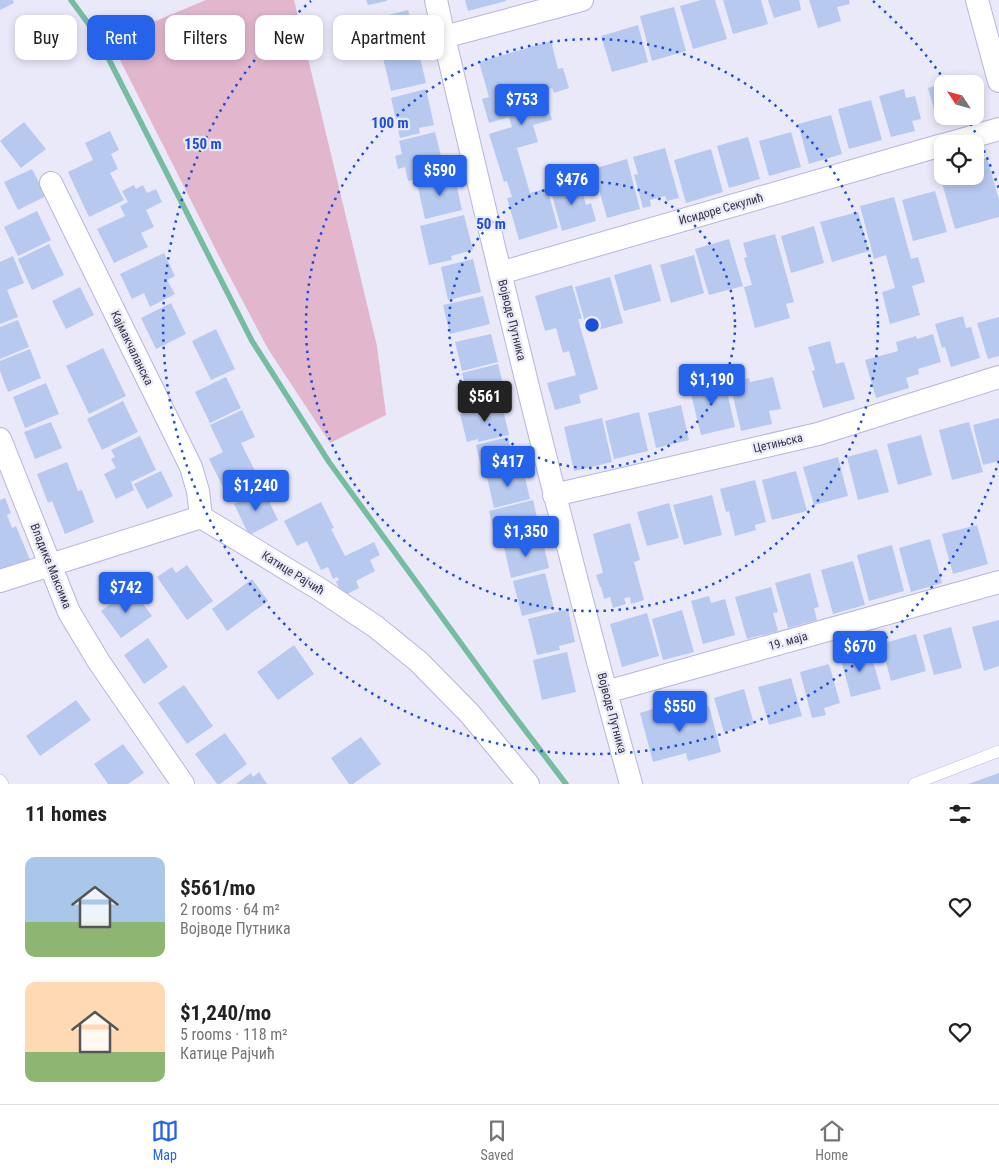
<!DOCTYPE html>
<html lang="en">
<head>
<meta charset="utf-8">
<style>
	:root { --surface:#fff; --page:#f6f6f6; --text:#222; --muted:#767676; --line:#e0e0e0; --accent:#2563eb }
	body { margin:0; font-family:"Roboto Condensed",sans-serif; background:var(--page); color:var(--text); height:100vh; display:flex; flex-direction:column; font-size:19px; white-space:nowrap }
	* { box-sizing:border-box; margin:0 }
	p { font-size:16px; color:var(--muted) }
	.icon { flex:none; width:28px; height:28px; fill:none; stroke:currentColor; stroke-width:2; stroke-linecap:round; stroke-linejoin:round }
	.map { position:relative; height:784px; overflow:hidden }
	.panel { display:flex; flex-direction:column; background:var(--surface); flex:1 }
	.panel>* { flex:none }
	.guide { position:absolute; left:15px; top:15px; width:500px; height:45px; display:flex; gap:10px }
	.needle { width:32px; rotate:306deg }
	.fabs { position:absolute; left:934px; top:75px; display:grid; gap:10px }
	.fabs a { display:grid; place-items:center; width:50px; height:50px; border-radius:10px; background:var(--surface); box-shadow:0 2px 8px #0003; font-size:25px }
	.price { position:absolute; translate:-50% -42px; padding:0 11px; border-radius:5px; background:var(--accent); color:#fff; font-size:16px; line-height:32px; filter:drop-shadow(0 1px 2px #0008) }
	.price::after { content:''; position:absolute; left:50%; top:30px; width:15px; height:11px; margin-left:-8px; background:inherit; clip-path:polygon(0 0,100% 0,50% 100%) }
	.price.active { background:#222; color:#fff }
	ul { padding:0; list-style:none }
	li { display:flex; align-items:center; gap:15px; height:125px; padding:0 25px }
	li span { display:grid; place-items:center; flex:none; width:140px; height:100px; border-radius:10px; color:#555 }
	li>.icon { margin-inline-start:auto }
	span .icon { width:60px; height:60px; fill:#fffc; stroke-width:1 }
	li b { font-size:21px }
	h2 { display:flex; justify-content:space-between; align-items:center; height:60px; padding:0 25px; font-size:21px }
	.pill { padding:0 18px; border-radius:10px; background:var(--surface); box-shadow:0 2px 8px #0003; font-size:18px; line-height:45px }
	.pill.active { background:var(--accent); color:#fff }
	.dock { display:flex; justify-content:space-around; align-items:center; height:70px; border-top:1px solid var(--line); background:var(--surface); font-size:14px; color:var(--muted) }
	.dock a { display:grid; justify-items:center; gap:2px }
	.dock .active { color:var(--accent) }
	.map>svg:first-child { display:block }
	.green { fill:#e2b6cd }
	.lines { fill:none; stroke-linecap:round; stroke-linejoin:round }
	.stream { stroke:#76bc9f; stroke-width:5.5 }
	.building { fill:#b7c9ef }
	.service-casing { stroke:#b6b5de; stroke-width:12 }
	.minor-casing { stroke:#b6b5de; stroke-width:24 }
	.service { stroke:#fff; stroke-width:11 }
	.minor { stroke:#fff; stroke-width:22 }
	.ring { fill:none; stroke:#1d4ed8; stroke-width:2.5; stroke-dasharray:2.5 5 }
	.labels { text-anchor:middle; stroke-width:4.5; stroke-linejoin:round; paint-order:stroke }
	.street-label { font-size:12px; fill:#343444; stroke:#e9e9fa }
	.centre { fill:#1d4ed8; stroke:#e9e9fa; stroke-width:2.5 }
	.ring-label { font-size:15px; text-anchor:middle; font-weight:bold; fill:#1d4ed8; stroke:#e9e9fa; stroke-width:4.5; stroke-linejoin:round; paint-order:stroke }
</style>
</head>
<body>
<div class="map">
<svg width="999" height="784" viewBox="0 0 999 784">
	<rect width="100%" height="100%" fill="#e9e9fa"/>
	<path class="green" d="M206,0H294L377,346L386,415L330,443L268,349L220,258L110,40Z"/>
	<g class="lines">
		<path class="stream" d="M71,0L96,34L252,341L329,462L503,701L566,784"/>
	</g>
	<path class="building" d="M0,0H13L14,3L0,10Z
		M366,0H387V1L368,5Z
		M465,0H506V1L468,11Z
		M701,0H715L727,39L693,49L680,6Z
		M723,0H761L768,24L733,34Z
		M768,0H799L801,10L774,18Z
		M809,0H849L850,4L837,7L841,21L818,28Z
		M674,7L686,51L652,61L640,16Z
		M408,10L417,45L385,52L377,18Z
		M638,25L648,62L612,72L601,36Z
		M551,41L558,69L563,68L569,88L554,93L552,88L543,91L552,120L533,125L538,142L517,148L530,193L547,188L558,228L519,240L507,198L512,197L507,181L504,182L489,134L512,127L509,117L489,123L482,99L489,97L479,62Z
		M418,49L426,83L391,91L383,58Z
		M969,76L971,84H945V83Z
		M942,84V116L963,117L938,124L928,88Z
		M426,89L434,125L419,128L420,133L400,138L391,98Z
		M904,89L906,98L915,96L921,119L912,121L915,131L891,137L879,96Z
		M871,100L882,140L849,149L838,109Z
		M831,115L842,154L809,164L798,124Z
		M24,122L46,149L21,168L0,141Z
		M110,131L119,150L111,154L118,169L110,173L124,200L89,217L68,172L93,160L85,143Z
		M435,132L445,172L408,181L405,167L398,169L395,156L402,154L399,141Z
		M791,132L801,167L769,176L759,141Z
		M748,137L760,179L729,188L717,146Z
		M665,148L679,198L667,201L665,196L650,200L651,206L643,208L634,175L638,174L633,157Z
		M711,149L723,192L686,203L674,160Z
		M987,158L999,200V217L955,229L939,172L942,171V176H975V162Z
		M627,159L640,209L607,218L593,169Z
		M32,169L46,196L18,210L4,182Z
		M454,174L462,210L425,219L417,183Z
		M579,179L586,205L591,203L596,221L562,231L550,188Z
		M134,185L136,189L143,185L147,193L156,189L162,202L146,210L154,227L141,233L148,247L114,263L97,229L125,216L120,206L128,202L122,191Z
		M935,191L947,232L913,241L902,200Z
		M894,197L911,259L918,257L925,282L912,286L920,315L890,324L882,292L895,288L886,255L874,259L860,206Z
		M37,211L51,240L18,256L4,227Z
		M858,212L869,251L832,262L820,222Z
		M464,215L473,250L451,256L452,260L429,265L420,226Z
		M814,226L824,263L791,273L781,236Z
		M775,234L794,302L786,304L790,318L755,328L744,287L752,285L744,258L747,257L743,243Z
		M729,239L743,286L709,295L695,249Z
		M49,244L64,275L32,290L18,259Z
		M164,253L175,276L167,280L175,294L150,307L144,293L132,299L120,274Z
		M694,255L704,293L671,303L660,265Z
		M13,256L24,283L7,290L18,317L0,324V262Z
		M473,259L481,292L448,300L441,267Z
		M651,264L661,301L624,311L614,275Z
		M610,277L623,323L588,333L575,287Z
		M572,285L582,319H578L598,389L579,395L581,403L555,410L547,383L576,375L569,351L563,353L556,328L545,331L535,296Z
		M80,287L94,315L66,329L52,301Z
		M483,296L490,324L450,334L443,305Z
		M171,303L186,334L156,349L141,318Z
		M963,316L966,328L971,327L980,358L951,367L945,347L942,348L935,324Z
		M999,317V356L988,359L977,323Z
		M18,320L29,347L0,359V327Z
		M216,329L235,369L211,380L192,341Z
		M491,334L498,362L462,371L455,342Z
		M933,334L941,362L918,369L919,374L906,378L909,388L876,398L865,360L898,351L896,342L916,336L917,339Z
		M830,341L836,364L844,362L855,399L823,408L812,371L815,370L808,347Z
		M103,348L126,396L89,414L66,366Z
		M30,349L41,378L8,392L0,371V361Z
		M498,364L506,396L470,405L462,373Z
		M226,377L241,408L210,423L195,392Z
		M773,377L781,409L769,411L772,424L741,431L730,383L749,378L750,382Z
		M724,378L735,427L701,435L689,386Z
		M46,383L59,414L25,428L13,397Z
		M123,401L138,432L102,450L87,419Z
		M501,401L509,435L478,442V439L467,442L460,414L471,411L470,409Z
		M681,405L689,440L656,448L648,413Z
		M242,410L255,437L241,443L258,477L226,493L209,459L223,452L210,425Z
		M639,412L648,451L614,459L605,421Z
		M602,418L612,462L574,471L564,427Z
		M999,418V461L983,465L973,425Z
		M51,422L62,448L35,459L24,432Z
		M969,422L983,472L952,480L939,430Z
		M921,435L932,475L898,485L887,444Z
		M140,436L156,470L131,482L134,490L116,499L104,474L116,468L111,459L115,457L111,450Z
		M508,437L515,468L483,476L476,445Z
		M877,449L889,492L858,500L847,457Z
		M838,457L848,496L814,505L803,467Z
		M67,462L78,491L82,490L94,522L65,534L52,501L48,503L37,474Z
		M523,469L530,499L494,508L487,477Z
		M161,471L173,496L147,509L134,484Z
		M796,471L807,511L772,520L762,480Z
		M755,480L766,522L755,525L756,530L735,536L729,511L726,512L720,489Z
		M263,489L278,520L249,535L234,504Z
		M712,495L722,535L684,545L673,505Z
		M5,498L11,513L7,515L12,528L16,526L30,560L0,573V500Z
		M533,500L541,535L497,546L489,511Z
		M321,502L334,528L331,529L345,556L374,542L380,555L370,560L375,571L356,581L359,588L343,596L336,582L339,580L337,577L333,579L328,567L321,570L307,541L297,546L284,521Z
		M669,503L679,538L647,546L637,512Z
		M630,523L640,560L634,562L644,600L631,604L630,597L624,598L626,604L613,608L610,597L604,599L601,587H600L596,575L603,573L593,534Z
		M977,525L988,564L953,574L942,534Z
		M542,538L549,568L511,578L504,547Z
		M930,539L942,583L911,592L899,548Z
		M892,545L904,591L869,601L857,555Z
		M853,561L865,605L833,614L821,570Z
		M187,565L213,601L187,620L157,577L172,567L176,573Z
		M545,573L554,608L522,616L513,581Z
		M810,573L819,607L814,608L817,620L788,628L775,583Z
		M252,579L268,601L227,631L212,609Z
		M771,587L778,612L773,613L778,631L747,639L735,597Z
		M132,589L152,616L121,638L101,611Z
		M709,596L711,603L725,599L735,635L703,644L691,601Z
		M568,609L575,642L559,646L560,650L537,655L528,619Z
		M682,610L694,652L663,660L652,619Z
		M647,613L659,656L622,667L610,624Z
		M999,620V666L984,671L972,627Z
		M951,627L962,668L934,675L923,635Z
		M916,634L926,671L891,681L881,644Z
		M148,638L168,667L144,684L124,655Z
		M294,645L314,674L278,700L257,672Z
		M869,648L881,689L851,697L840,656Z
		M567,652L576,692L542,700L533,660Z
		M829,664L840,703L824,708L826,715L812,718L800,672Z
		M791,678L802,716L769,725L758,687Z
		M184,685L213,726L187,744L158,703Z
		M744,689L754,724L724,732L714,698Z
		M76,700L91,720L40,756L26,736Z
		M672,703L676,715L709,706L721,752L688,761L686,753L653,762L640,713Z
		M225,733L247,764L220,784H217L195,754Z
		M361,737L381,764L353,784H349L331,758Z
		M123,744L144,773L128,784H108L94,764Z
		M259,772L267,784H236L251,773L253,777Z
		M999,773V784H968Z"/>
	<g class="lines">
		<g class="service-casing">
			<path id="service" d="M0,780L3,784
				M914,784L999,751"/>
		</g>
		<g class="minor-casing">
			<path id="minor" d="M436,0L444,37C503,287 563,537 631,784
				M977,0L999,81
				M444,37L582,0
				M947,144L999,129
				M51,183L191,467L198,491L201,517
				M500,273L942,145
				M0,439L69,612L99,662L183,784
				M554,495L818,434L999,377
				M0,581L201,517L321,590L376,627L419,662L470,714L528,784
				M606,692L999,582"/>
		</g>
		<use href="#service" class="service"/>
		<use href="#minor" class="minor"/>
	</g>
	<g class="ring">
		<circle cx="592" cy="325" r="143"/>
		<circle cx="592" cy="325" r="286"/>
		<path d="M999 461A429 429 0 1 1 311 1M873 1A429 429 0 0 1 946 82M967 117A429 429 0 0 1 999 189"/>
	</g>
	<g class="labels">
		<g class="street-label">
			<text transform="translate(721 209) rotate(-16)" y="4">Исидоре Секулић</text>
			<text transform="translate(512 320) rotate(76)" y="4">Војводе Путника</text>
			<text transform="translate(132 348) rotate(64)" y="4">Кајмакчаланска</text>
			<text transform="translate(778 443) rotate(-13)" y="4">Цетињска</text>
			<text transform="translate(51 566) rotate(68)" y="4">Владике Максима</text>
			<text transform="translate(293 573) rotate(32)" y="4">Катице Рајчић</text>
			<text transform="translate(788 641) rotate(-16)" y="4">19. маја</text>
			<text transform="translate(612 713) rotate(75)" y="4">Војводе Путника</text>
		</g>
	</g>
	<circle cx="592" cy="325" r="8" class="centre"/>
	<g class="ring-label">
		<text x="390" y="128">100 m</text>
		<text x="203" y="149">150 m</text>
		<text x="491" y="229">50 m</text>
	</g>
</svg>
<div class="fabs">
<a><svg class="needle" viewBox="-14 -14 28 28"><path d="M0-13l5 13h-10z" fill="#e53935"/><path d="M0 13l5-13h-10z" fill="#767676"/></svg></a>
<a><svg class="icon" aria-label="locate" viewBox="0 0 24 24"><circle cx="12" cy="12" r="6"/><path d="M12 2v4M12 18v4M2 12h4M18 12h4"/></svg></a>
</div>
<b class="price" style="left:522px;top:126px">$753</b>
<b class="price" style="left:440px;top:197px">$590</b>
<b class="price" style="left:572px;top:206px">$476</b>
<b class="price" style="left:712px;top:406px">$1,190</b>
<b class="price active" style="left:485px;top:423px">$561</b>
<b class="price" style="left:508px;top:488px">$417</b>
<b class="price" style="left:256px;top:512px">$1,240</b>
<b class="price" style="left:526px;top:558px">$1,350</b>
<b class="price" style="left:126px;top:614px">$742</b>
<b class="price" style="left:860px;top:673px">$670</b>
<b class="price" style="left:680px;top:733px">$550</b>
<div class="guide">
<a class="pill">Buy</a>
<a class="pill active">Rent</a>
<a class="pill">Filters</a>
<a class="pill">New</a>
<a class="pill">Apartment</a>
</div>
</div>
<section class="panel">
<h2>11 homes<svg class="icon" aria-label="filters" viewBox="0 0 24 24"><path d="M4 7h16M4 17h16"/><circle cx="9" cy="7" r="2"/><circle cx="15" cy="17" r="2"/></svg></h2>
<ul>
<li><span style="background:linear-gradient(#a9c7e8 65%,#8fb573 0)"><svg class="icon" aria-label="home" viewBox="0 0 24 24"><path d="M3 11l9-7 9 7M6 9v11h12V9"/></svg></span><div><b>$561/mo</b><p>2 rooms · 64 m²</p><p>Војводе Путника</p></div><svg class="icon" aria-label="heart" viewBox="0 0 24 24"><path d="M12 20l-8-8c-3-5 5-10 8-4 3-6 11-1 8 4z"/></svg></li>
<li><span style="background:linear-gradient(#ffd9b3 70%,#8fb573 0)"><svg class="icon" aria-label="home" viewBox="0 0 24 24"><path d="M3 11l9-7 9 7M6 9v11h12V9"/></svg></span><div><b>$1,240/mo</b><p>5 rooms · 118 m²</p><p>Катице Рајчић</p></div><svg class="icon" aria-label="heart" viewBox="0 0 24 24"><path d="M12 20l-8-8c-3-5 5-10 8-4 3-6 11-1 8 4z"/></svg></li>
</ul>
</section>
<nav class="dock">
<a class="active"><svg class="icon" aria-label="map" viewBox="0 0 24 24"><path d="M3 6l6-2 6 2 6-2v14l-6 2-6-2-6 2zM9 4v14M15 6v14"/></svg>Map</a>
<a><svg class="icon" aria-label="saved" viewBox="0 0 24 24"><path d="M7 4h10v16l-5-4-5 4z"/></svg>Saved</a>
<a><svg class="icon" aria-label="home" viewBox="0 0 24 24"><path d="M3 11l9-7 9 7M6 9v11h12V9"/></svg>Home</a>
</nav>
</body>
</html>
